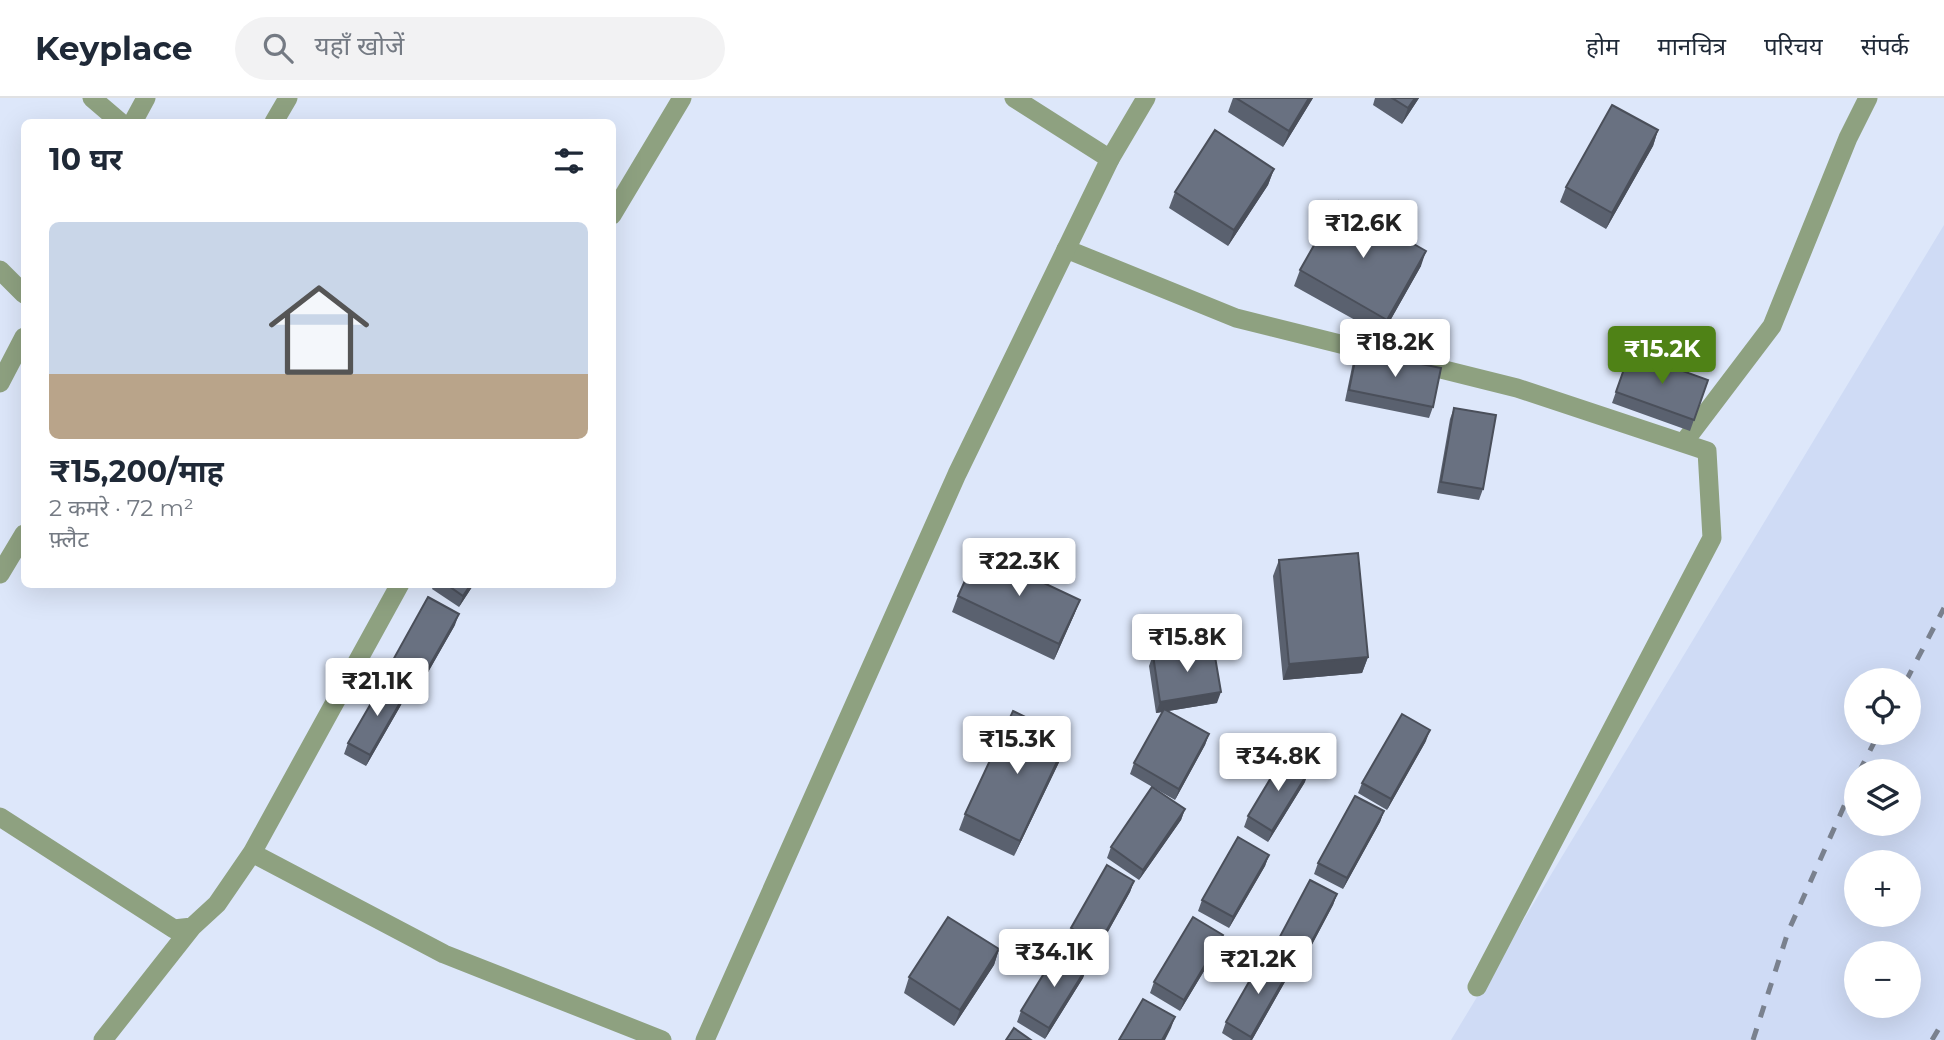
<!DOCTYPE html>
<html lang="hi">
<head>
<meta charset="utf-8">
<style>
	:root { --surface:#fff; --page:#f2f2f3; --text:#1f2937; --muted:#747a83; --line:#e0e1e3; --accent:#4f8216 }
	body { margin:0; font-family:Montserrat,"Noto Sans Devanagari",sans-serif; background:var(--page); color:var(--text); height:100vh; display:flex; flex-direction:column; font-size:26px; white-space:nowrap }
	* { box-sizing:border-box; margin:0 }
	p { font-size:23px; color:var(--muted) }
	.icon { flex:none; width:38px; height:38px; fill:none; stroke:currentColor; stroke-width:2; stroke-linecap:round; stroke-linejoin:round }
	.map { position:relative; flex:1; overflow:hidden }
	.side { position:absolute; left:21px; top:21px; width:595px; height:469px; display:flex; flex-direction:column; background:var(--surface); border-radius:10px; box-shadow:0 7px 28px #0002 }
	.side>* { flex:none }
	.controls { position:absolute; left:1844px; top:570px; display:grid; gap:14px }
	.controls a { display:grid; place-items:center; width:77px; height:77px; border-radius:50%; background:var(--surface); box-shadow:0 7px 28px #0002; font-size:35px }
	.price { position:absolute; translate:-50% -60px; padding:0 16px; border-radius:7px; background:#fff; color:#222; font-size:23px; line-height:46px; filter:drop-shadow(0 2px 4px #0008) }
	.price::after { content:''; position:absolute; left:50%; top:42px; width:21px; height:16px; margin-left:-10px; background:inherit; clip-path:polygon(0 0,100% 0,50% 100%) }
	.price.selected { background:var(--accent); color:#fff }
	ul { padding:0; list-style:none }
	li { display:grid; align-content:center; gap:14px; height:371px; padding:0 28px }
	li span { display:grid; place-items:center; height:217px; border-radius:10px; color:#555 }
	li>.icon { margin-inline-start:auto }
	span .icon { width:126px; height:126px; fill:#fffc; stroke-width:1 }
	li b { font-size:30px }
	h2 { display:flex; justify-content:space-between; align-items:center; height:84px; padding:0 28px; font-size:30px }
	header { display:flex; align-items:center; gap:42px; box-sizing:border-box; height:98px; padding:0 35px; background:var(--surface); border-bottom:2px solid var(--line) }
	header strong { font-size:33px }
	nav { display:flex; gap:38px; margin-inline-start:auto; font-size:24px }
	.search { width:490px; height:63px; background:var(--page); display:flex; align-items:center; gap:18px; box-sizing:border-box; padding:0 24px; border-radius:38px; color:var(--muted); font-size:26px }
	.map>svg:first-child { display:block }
	.built { fill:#cfdbf5; fill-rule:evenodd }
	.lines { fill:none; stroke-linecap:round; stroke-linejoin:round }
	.minor { stroke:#8ea180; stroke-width:19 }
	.tertiary { stroke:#8ea180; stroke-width:19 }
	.rail { stroke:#7a818e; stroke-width:5; stroke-dasharray:12 12; stroke-linecap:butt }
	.wall { fill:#5a616f }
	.shaded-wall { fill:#4a4f5a }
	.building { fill:#697181; stroke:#4a4f5a; stroke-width:2 }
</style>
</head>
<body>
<header>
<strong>Keyplace</strong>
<div class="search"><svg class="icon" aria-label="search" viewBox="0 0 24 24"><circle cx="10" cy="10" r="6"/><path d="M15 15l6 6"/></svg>यहाँ खोजें</div>
<nav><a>होम</a><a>मानचित्र</a><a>परिचय</a><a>संपर्क</a></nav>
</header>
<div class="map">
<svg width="1944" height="942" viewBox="0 0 1944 942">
	<rect width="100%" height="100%" fill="#dde7fa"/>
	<path class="built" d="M1944,127V942H1451ZM1857,583H1909V635H1857ZM1857,674H1909V726H1857ZM1857,765H1909V817H1857ZM1857,856H1909V908H1857Z"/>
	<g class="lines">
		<path class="minor" d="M92,0L120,24
			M1014,0L1110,61
			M133,24L146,0
			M274,24L288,0
			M612,117L682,0
			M1066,151L1236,220L1517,290L1707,353L1712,440L1477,889
			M0,172L24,196
			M0,285L24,239
			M1684,344L1772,228L1848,40L1868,0
			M0,476L24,436
			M0,719L174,831L192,829L217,806L252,755L400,486
			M252,755L444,856L662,942
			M103,942L192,829"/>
		<path class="tertiary" d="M705,942L957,376L1110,61L1146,0"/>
		<path class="rail" d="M1906,583L1944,510
			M1859,674L1879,635
			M1753,942L1788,834L1857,679
			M1932,942L1944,922"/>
	</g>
	<path class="wall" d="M1233,0H1313L1283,49L1228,14Z
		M1375,0H1419L1402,26L1373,7Z
		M1658,32L1653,48L1606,131L1560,104L1566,89Z
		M1274,71L1268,87L1228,148L1169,110L1175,94Z
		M1421,168L1382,237L1294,188L1300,172Z
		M1357,253L1433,309L1429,320L1345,303L1353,264Z
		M1630,254L1708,282L1690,333L1612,305Z
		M1454,310L1483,391L1479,402L1437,395L1450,321Z
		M1279,462L1368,559L1362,575L1283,582L1273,478Z
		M434,486H474L459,509L432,491Z
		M958,498L1080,502L1074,517L1054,562L952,514Z
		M455,527L419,590L389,573L393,562Z
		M1153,557L1217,605L1168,613L1209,636L1205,647L1175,702L1130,676L1134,665L1162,614L1156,615L1149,568Z
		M405,596L401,607L366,668L344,656L348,645Z
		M1426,643L1387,712L1358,695L1362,685Z
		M1063,656L1014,758L959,732L965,716Z
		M1305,684L1268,744L1244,729L1248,718Z
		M1185,711L1181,722L1139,782L1107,760L1111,749Z
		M1384,713L1380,724L1343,791L1314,776L1318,765Z
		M1269,757L1265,768L1229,830L1198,813L1202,802Z
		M1134,783L1130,794L1095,857L1068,841L1071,830Z
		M1337,796L1333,807L1299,871L1272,857L1276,846Z
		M1223,837L1219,848L1180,913L1150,895L1154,884Z
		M999,851L994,867L954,928L904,895L909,879Z
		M1087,869L1083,880L1045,941L1017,924L1021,913Z
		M1286,882L1252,942H1233L1222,935L1226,924Z"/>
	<path class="shaded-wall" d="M1309,0H1313L1283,49L1289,33Z
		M1415,0H1419L1402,26L1408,10Z
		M1658,32L1653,48L1606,131L1612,115Z
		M1274,71L1268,87L1228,148L1234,132Z
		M1426,153L1421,168L1382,237L1387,222Z
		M471,486H474L459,509L463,498Z
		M1080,502L1074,517L1054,562L1059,546Z
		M459,516L455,527L419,590L423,579Z
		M1368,559L1362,575L1283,582L1289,566Z
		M1221,594L1217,605L1156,615L1160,604Z
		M405,596L401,607L366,668L370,657Z
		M1430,632L1426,643L1387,712L1391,701Z
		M1209,636L1205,647L1175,702L1179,691Z
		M1068,640L1063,656L1014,758L1020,743Z
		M1309,673L1305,684L1268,744L1272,733Z
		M1185,711L1181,722L1139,782L1143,772Z
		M1384,713L1380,724L1343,791L1347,780Z
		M1269,757L1265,768L1229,830L1233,819Z
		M1134,783L1130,794L1095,857L1099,846Z
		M1337,796L1333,807L1299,871L1303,860Z
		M1223,837L1219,848L1180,913L1184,902Z
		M999,851L994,867L954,928L960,912Z
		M1087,869L1083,880L1045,941L1049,930Z
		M1290,871L1286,882L1252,942H1250Z
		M1175,919L1171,930L1165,942H1162Z"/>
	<path class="building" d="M1236,0H1309L1289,33Z
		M1392,0H1415L1408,10Z
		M1612,7L1658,32L1612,115L1566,89Z
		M1215,32L1274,71L1234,132L1175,94Z
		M1339,103L1426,153L1387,222L1300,172Z
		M1357,253L1441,270L1433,309L1349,292Z
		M1630,254L1708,282L1694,322L1616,294Z
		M1454,310L1496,317L1483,391L1441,384Z
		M978,454L1080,502L1059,546L958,498Z
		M1358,455L1368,559L1289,566L1279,462Z
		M446,486H471L463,498Z
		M428,499L459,516L423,579L393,562Z
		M1213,547L1221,594L1160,604L1153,557Z
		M384,583L405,596L370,657L348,645Z
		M1164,611L1209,636L1179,691L1134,665Z
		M1013,613L1068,640L1020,743L965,716Z
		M1402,616L1430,632L1391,701L1362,685Z
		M1284,658L1309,673L1272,733L1248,718Z
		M1152,689L1185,711L1143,772L1111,749Z
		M1355,698L1384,713L1347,780L1318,765Z
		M1238,739L1269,757L1233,819L1202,802Z
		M1107,767L1134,783L1099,846L1071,830Z
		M1310,782L1337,796L1303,860L1276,846Z
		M948,819L999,851L960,912L909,879Z
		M1193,819L1223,837L1184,902L1154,884Z
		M1059,851L1087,869L1049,930L1021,913Z
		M1265,856L1290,871L1251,939L1226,924Z
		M1143,901L1175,919L1162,942H1119Z
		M1014,930L1031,942H1006Z"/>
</svg>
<div class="controls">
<a><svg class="icon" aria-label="locate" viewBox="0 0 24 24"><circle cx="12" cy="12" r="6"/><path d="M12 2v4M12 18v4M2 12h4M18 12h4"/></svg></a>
<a><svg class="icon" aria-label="layers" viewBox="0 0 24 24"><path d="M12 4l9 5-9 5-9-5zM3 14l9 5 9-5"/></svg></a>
<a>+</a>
<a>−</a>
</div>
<b class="price" style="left:1363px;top:162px">₹12.6K</b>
<b class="price" style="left:1395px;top:281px">₹18.2K</b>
<b class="price selected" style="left:1662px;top:288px">₹15.2K</b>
<b class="price" style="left:1019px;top:500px">₹22.3K</b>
<b class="price" style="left:1187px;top:576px">₹15.8K</b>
<b class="price" style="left:377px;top:620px">₹21.1K</b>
<b class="price" style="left:1017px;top:678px">₹15.3K</b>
<b class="price" style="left:1278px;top:695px">₹34.8K</b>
<b class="price" style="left:1054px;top:891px">₹34.1K</b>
<b class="price" style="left:1258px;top:898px">₹21.2K</b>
<section class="side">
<h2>10 घर<svg class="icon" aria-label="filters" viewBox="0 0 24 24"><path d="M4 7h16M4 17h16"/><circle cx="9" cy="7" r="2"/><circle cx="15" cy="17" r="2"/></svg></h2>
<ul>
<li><span style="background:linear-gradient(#c9d6e8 70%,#b9a48a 0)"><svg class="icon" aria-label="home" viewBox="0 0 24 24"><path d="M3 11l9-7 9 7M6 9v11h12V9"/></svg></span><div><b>₹15,200/माह</b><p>2 कमरे · 72 m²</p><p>फ़्लैट</p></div></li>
</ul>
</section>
</div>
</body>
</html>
